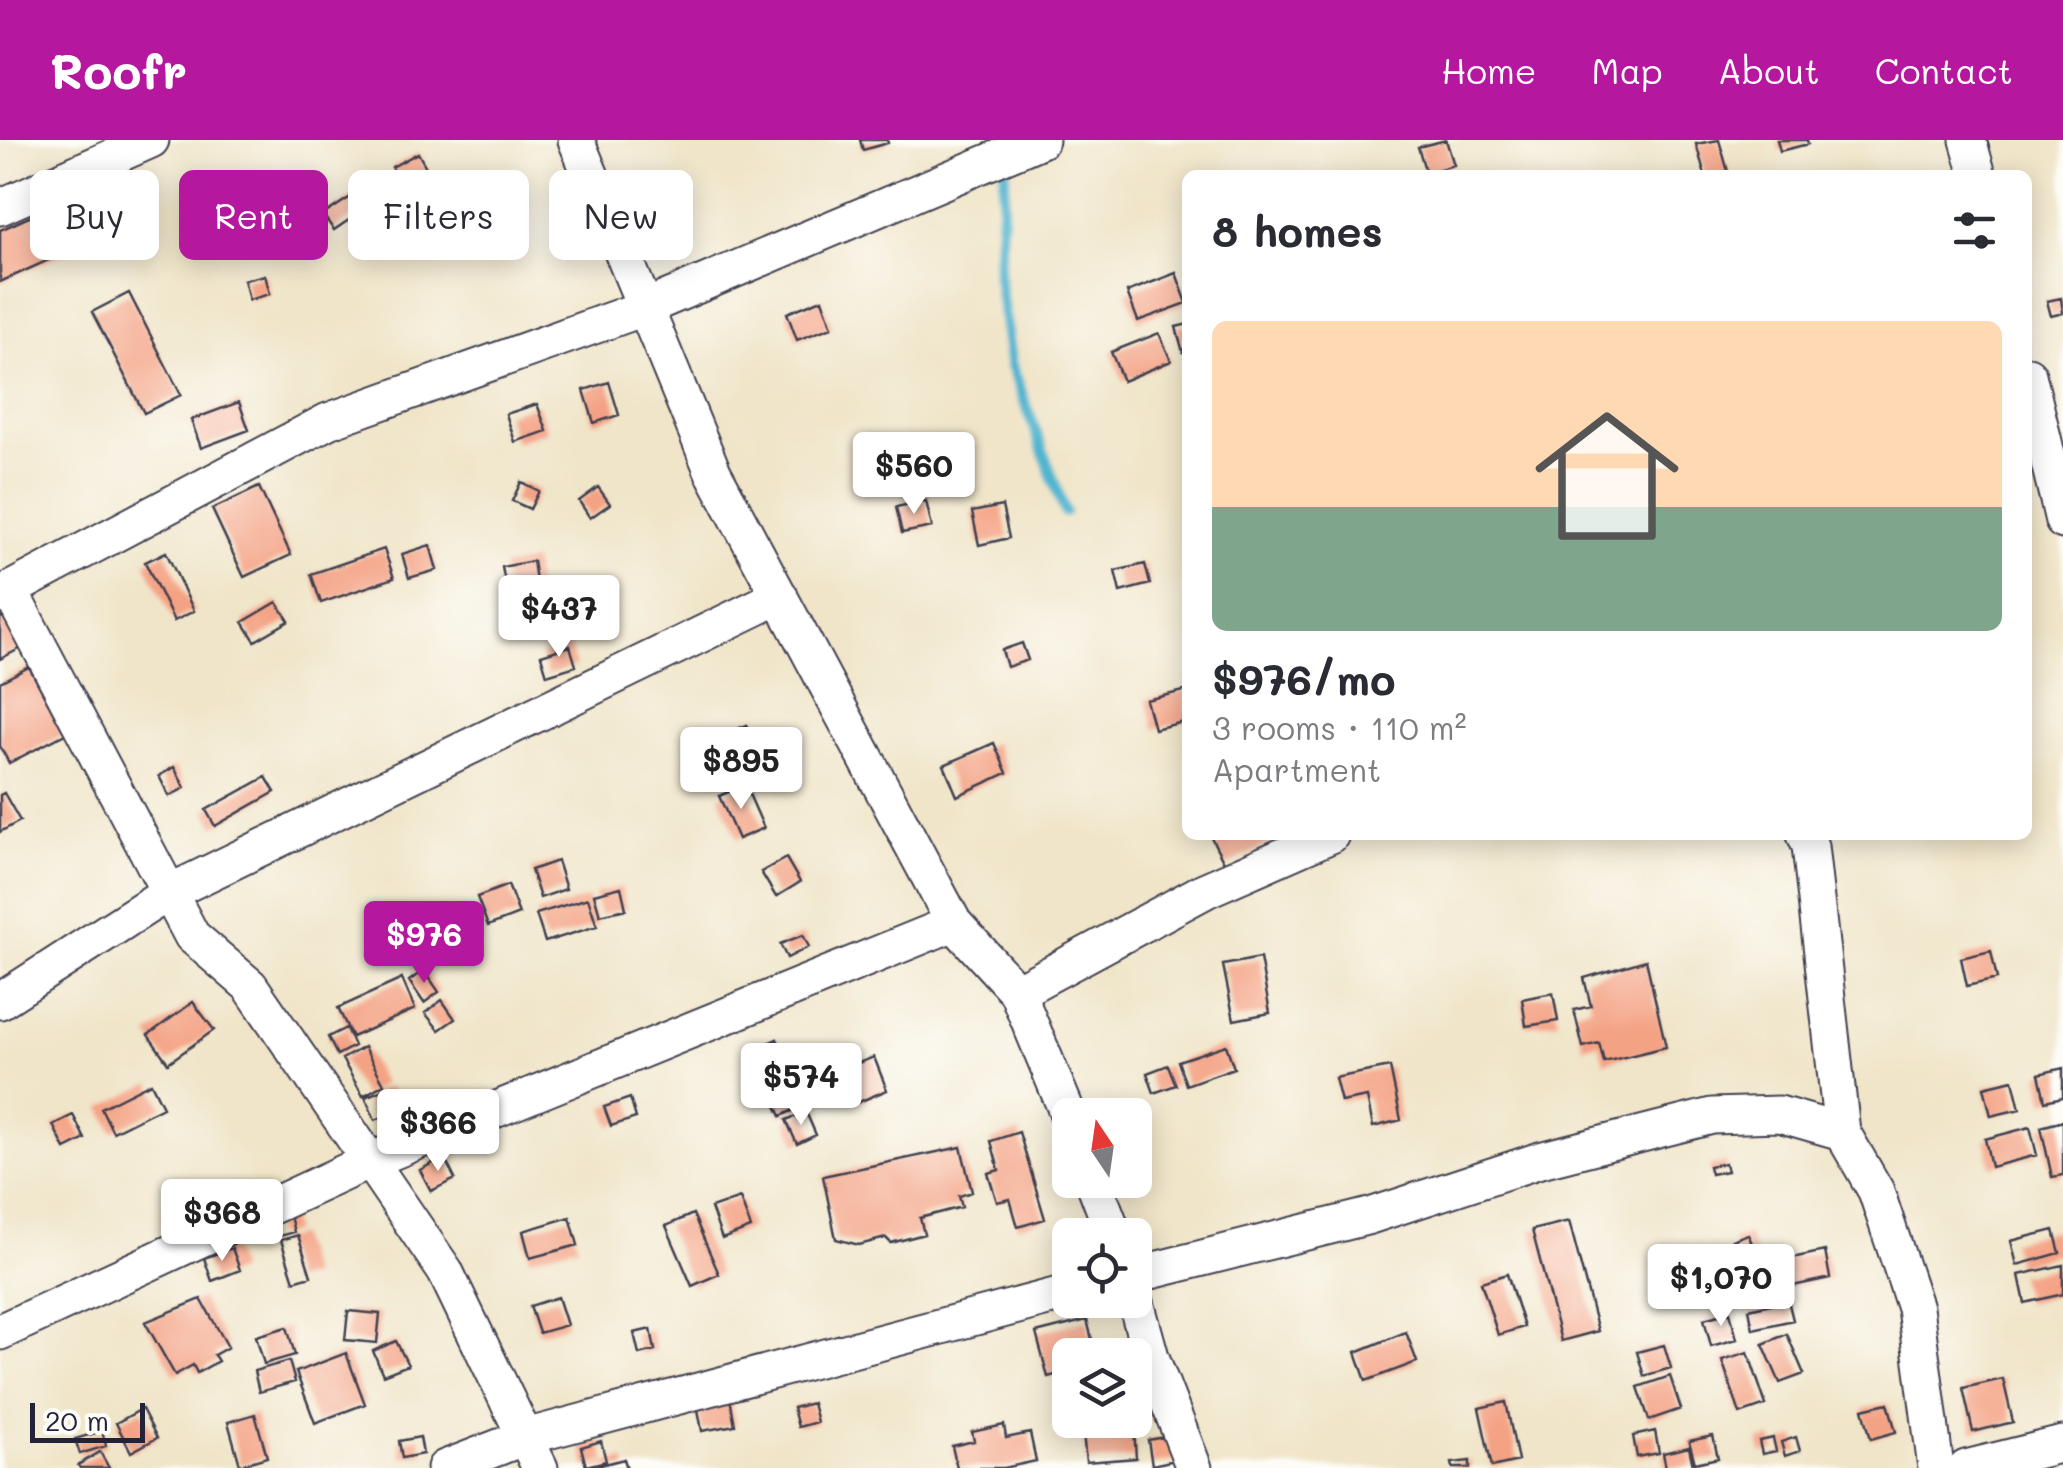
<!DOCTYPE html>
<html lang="en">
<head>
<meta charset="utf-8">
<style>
	:root { --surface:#fff; --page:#f7f7f7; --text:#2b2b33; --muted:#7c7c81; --line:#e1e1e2; --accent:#b5179e }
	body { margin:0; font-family:Mali,sans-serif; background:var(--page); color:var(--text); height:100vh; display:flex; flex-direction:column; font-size:38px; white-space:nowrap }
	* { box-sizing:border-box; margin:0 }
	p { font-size:32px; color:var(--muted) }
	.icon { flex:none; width:55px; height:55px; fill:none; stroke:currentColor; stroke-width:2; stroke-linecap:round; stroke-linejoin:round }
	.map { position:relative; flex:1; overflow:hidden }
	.drawer { position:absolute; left:1182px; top:30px; width:850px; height:670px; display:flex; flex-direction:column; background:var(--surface); border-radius:15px; box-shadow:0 5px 25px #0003 }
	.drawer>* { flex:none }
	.banner { position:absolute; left:30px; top:30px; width:950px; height:90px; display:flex; gap:20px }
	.needle { width:65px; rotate:347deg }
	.fabs { position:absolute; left:1052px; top:958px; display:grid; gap:20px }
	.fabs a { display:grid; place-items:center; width:100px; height:100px; border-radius:15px; background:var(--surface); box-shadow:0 5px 25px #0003; font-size:50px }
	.scale { position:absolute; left:30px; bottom:25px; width:115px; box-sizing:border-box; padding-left:10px; border:5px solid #22223b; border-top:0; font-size:28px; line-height:35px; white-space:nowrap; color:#22223b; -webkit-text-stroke:8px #fdfcf7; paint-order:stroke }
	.price { position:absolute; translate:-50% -85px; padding:0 22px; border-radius:10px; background:#fff; color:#222; font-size:32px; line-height:65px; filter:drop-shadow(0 2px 5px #0008) }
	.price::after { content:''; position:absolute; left:50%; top:60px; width:30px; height:22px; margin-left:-15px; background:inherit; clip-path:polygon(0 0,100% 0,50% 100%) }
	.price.on { background:var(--accent); color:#fff }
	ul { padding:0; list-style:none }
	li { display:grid; align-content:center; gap:20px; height:530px; padding:0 30px }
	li+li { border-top:2px solid var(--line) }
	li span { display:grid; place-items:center; height:310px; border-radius:15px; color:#555 }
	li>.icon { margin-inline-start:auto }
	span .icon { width:180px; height:180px; fill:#fffc; stroke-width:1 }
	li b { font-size:42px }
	h2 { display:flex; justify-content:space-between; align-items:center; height:120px; padding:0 30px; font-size:42px }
	.pill { padding:0 35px; border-radius:15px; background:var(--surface); box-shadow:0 5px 25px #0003; font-size:35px; line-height:90px }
	.pill.on { background:var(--accent); color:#fff }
	header { display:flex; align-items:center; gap:60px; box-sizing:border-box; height:140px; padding:0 50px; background:var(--accent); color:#fff }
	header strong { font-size:48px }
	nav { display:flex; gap:55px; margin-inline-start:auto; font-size:35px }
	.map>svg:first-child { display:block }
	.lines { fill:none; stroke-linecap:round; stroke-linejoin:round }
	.stream { stroke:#51b5d0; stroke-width:11 }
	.building { fill:#f4a284 }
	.street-casing { stroke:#413f50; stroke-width:39 }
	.street { stroke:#fff; stroke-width:35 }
</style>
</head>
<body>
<header>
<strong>Roofr</strong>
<nav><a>Home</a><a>Map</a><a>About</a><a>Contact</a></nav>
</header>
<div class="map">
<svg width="2063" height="1328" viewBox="0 0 2063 1328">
	<rect width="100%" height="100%" fill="#fdfcf7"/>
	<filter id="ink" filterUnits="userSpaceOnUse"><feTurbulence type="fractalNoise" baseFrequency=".01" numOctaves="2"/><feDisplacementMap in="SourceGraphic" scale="20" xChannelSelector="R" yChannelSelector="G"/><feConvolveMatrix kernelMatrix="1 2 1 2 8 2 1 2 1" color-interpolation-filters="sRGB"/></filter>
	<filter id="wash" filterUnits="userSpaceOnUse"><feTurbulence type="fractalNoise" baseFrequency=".0048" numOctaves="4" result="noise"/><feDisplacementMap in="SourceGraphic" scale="40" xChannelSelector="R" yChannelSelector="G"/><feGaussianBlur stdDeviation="2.25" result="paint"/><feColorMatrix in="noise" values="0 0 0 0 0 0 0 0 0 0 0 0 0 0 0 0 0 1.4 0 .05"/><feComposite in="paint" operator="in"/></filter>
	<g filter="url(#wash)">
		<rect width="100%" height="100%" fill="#f0e5c9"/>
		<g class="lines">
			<path class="stream" d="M1006,22L998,134L1011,224L1065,372"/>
		</g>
		<g id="blocks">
			<path class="building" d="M860,0H887L888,3L863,10Z
				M1446,0L1454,25L1426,33L1418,7Z
				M1719,0L1729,35H1705L1696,4Z
				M1777,0H1807L1808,4L1780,11Z
				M418,13L432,38L406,52L392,27Z
				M381,37L393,58L370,70L359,49Z
				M85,52L104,95L0,142V90Z
				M352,56L362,71L334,90L323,75Z
				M315,67L325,95L298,105L288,77Z
				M1176,133L1187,163L1138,181L1127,152Z
				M265,135L270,154L249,160L244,140Z
				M129,153L181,255L144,273L92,172Z
				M2061,158L2063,173L2051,176L2047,161Z
				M822,159L832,187L797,200L787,173Z
				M1188,184V211L1183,212L1176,187Z
				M1159,193L1171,221L1123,241L1111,212Z
				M609,242L619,275L594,283L584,250Z
				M239,262L249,290L201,308L191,280Z
				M537,264L547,291L515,302L506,274Z
				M521,342L539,351L530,369L512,361Z
				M259,347L291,415L244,437L212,369Z
				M598,347L610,364L590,378L579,361Z
				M926,361L932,387L902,393L896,367Z
				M1002,366L1009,398L979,405L972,372Z
				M430,405L437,430L409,438L402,414Z
				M384,409L394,438L321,463L311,434Z
				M166,412L194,471L174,481L145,422Z
				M533,421L538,453L508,458L502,427Z
				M1145,424L1150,444L1120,452L1115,431Z
				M567,456L576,486L557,492L548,461Z
				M277,462L289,481L255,501L243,482Z
				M13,472L29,504L0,519V478Z
				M1022,503L1028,520L1007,527L1002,510Z
				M570,506L576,526L547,535L541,515Z
				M29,527L65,594L9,623L0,606V542Z
				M1188,550V581L1154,589L1146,560Z
				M747,585L758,612L724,627L712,600Z
				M994,603L1007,633L957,656L944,625Z
				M174,627L185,648L169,656L159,636Z
				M266,637L275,652L215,686L206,670Z
				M745,645L764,688L738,699L719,656Z
				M4,653L20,681L0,692V655Z
				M1210,695H1286L1226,726Z
				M786,718L800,742L776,757L761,732Z
				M557,721L566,749L540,758L531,730Z
				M508,745L519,774L488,786L477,757Z
				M621,747L626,769L600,775L594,754Z
				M588,758L597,786L545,802L536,774Z
				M469,768L476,794L422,809L414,783Z
				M803,795L809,807L787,818L780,804Z
				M1991,811L1997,839L1967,846L1961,818Z
				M1260,818L1270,873L1234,880L1223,825Z
				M1646,820L1666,907L1604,922L1599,903L1583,907L1574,870L1591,866L1584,838Z
				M424,830L439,852L424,863L409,841Z
				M402,839L415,869L352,897L338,868Z
				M1553,853L1558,881L1526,886L1522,859Z
				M442,860L455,879L439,890L425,873Z
				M193,862L214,890L168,923L148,895Z
				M346,888L354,906L337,915L328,897Z
				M777,899L787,920L802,914L812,936L797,943L807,964L781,976L750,911Z
				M1226,905L1234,928L1186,945L1178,921Z
				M364,907L384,944L363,956L342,919Z
				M874,917L887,950L859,962L845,928Z
				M1168,925L1176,945L1154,953L1147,933Z
				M1390,927L1401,980L1373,987L1367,957L1341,962L1335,938Z
				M2063,928V957L2045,961L2039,934Z
				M2013,940L2020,969L1991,976L1984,947Z
				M151,943L163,967L113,992L101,968Z
				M390,947L400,971L375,980L365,957Z
				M630,958L636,978L611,986L604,967Z
				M806,972L816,995L797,1004L786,980Z
				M73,975L85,999L65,1009L53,985Z
				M2063,981V1035L2052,1037L2041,987Z
				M2030,987L2037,1015L1991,1027L1985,999Z
				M1019,992L1045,1079L1018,1087L1010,1059L997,1062L988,1033L999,1030L991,1001Z
				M961,1007L972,1052L959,1056L962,1067L920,1078L924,1094L891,1103L886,1098L859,1105L836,1099L823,1036Z
				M444,1017L455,1039L431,1051L420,1030Z
				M1725,1023L1727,1031L1711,1034L1709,1026Z
				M740,1058L751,1088L722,1099L711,1068Z
				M693,1074L719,1134L692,1146L666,1086Z
				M290,1076L294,1092L276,1097L272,1080Z
				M570,1077L578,1105L530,1118L523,1091Z
				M1569,1081L1598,1191L1561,1201L1532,1090Z
				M2054,1090L2060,1113L2017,1125L2011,1101Z
				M1748,1094L1756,1113L1741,1120L1732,1100Z
				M298,1095L311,1136L294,1141L281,1100Z
				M232,1108L240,1130L212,1141L204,1118Z
				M1825,1111L1830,1138L1779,1149L1773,1122Z
				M2063,1125V1154L2025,1163L2019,1135Z
				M1507,1134L1524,1187L1498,1195L1481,1142Z
				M558,1157L567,1185L539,1193L530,1166Z
				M201,1159L228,1207L214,1215L218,1221L197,1233L193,1225L175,1235L145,1182Z
				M1788,1160L1793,1180L1753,1189L1749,1169Z
				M348,1171L380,1174L377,1203L345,1200Z
				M1730,1172L1737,1199L1711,1206L1704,1179Z
				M1087,1180L1096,1215H1070V1231L1048,1237L1036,1193Z
				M287,1187L295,1215L264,1224L256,1196Z
				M651,1189L655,1210L639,1214L634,1193Z
				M1406,1192L1417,1222L1366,1241L1356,1212Z
				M1787,1194L1804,1234L1780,1243L1763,1204Z
				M396,1201L408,1225L383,1235L373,1211Z
				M1664,1205L1671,1228L1644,1236L1637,1212Z
				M1748,1212L1766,1265L1740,1274L1722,1220Z
				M346,1213L365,1264L315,1283L296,1232Z
				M289,1221L295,1242L259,1252L254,1231Z
				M1670,1236L1681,1269L1649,1280L1638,1247Z
				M2003,1239L2013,1282L1973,1292L1963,1248Z
				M730,1258L735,1285L702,1291L697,1264Z
				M1506,1262L1518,1321L1492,1327L1479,1268Z
				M812,1263L817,1282L798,1287L793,1268Z
				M1888,1263L1896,1292L1871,1299L1863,1269Z
				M142,1269L157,1298L131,1312L116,1283Z
				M255,1274L267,1317L240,1325L228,1282Z
				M1004,1285L1006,1298L1030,1293L1036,1321L1004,1328H957L952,1306L974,1301L972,1292Z
				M1134,1288L1136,1318L1086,1322L1083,1292Z
				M102,1291L106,1306L80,1314L75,1299Z
				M1655,1291L1659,1313L1637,1317L1633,1296Z
				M1170,1296L1175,1320L1152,1325L1148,1300Z
				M1713,1296L1718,1318L1695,1323L1689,1301Z
				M420,1297L423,1314L402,1318L399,1301Z
				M1796,1297L1800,1311L1785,1316L1781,1302Z
				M1773,1298L1776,1311L1762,1314L1759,1301Z
				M601,1301L606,1321L586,1326L581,1307Z
				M1689,1307L1693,1326L1666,1328L1663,1313Z
				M100,1312L109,1328H80L78,1325Z
				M624,1319L627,1328H593V1327Z
				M1470,1321V1328H1453L1452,1323Z"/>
		</g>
	</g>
	<g filter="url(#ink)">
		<use href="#blocks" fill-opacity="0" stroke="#413f50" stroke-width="2.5"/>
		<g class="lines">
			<g class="street-casing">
				<path id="street" d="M576,0L713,332L954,783L1017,852L1070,979
					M1968,0L1978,35
					M0,67L151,0
					M2028,235L2063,381
					M10,451L192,796L250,846L445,1131L540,1328
					M0,455L328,281L644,168L1041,0
					M1805,695L1810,706L1842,992
					M1017,852L1206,750L1331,695
					M0,861L166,754L780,456
					M1093,1040L1114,1095
					M1135,1135L1370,1076L1540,1020L1712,976L1779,974L1842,992L1876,1051L1915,1168L1936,1328
					M1135,1159L1151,1217L1194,1328
					M0,1192L367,1022L954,783
					M445,1328L525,1297L1070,1152
					M1966,1328L2063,1304"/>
			</g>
			<use href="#street" class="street"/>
		</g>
	</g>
</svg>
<div class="fabs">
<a><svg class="needle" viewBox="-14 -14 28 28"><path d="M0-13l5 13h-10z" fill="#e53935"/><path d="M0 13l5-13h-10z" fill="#7c7c81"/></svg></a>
<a><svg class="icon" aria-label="locate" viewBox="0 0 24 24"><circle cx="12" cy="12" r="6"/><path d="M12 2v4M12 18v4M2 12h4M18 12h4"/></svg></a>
<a><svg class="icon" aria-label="layers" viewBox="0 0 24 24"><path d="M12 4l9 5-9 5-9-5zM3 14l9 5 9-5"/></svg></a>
</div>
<div class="scale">20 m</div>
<b class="price" style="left:914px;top:377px">$560</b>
<b class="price" style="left:559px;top:520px">$437</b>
<b class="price" style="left:741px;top:672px">$895</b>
<b class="price on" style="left:424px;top:846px">$976</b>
<b class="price" style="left:801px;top:988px">$574</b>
<b class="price" style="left:438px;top:1034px">$366</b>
<b class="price" style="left:222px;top:1124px">$368</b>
<b class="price" style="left:1721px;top:1189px">$1,070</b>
<div class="banner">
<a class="pill">Buy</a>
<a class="pill on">Rent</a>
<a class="pill">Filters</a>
<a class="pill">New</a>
</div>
<section class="drawer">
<h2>8 homes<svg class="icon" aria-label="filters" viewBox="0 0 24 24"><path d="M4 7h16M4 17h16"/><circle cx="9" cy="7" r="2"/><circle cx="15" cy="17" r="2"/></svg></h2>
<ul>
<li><span style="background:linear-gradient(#ffd9b3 60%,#7fa58c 0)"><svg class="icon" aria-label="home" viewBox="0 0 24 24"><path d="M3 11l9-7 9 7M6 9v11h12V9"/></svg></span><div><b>$976/mo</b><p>3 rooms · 110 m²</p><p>Apartment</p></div></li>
</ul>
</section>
</div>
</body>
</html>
